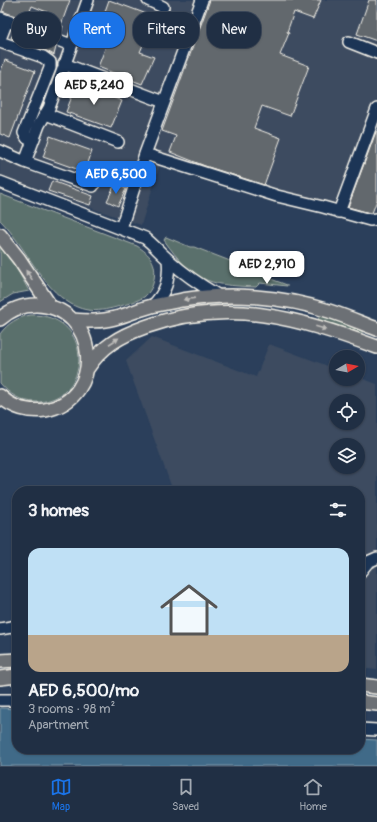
<!DOCTYPE html>
<html lang="en">
<head>
<meta charset="utf-8">
<style>
	:root { --surface:#202f44; --page:#28374b; --text:#f1f3f6; --muted:#a2a9b2; --line:#3d4a5d; --accent:#1a73e8 }
	body { margin:0; font-family:Pangolin,sans-serif; background:var(--page); color:var(--text); height:100vh; display:flex; flex-direction:column; font-size:15px; white-space:nowrap }
	* { box-sizing:border-box; margin:0 }
	p { font-size:13px; color:var(--muted) }
	.icon { flex:none; width:22px; height:22px; fill:none; stroke:currentColor; stroke-width:2; stroke-linecap:round; stroke-linejoin:round }
	.map { position:relative; flex:1; overflow:hidden }
	.panel { position:absolute; left:12px; top:486px; width:353px; height:268px; display:flex; flex-direction:column; background:var(--surface); border-radius:16px; box-shadow:0 1px 3px #0004,0 0 0 1px var(--line) }
	.panel>* { flex:none }
	.top-card { position:absolute; left:12px; top:12px; width:353px; height:36px; display:flex; gap:8px }
	.needle { width:26px; rotate:80deg }
	.tools { position:absolute; left:329px; top:350px; display:grid; gap:8px }
	.tools a { display:grid; place-items:center; width:36px; height:36px; border-radius:50%; background:var(--surface); box-shadow:0 1px 3px #0004,0 0 0 1px var(--line); font-size:20px }
	.price { position:absolute; translate:-50% -34px; padding:0 9px; border-radius:8px; background:#fff; color:#222; font-size:13px; line-height:26px; filter:drop-shadow(0 1px 2px #0008) }
	.price::after { content:''; position:absolute; left:50%; top:24px; width:12px; height:9px; margin-left:-6px; background:inherit; clip-path:polygon(0 0,100% 0,50% 100%) }
	.price.selected { background:var(--accent); color:#fff }
	ul { padding:0; list-style:none }
	li { display:grid; align-content:center; gap:8px; height:212px; padding:0 16px }
	li+li { border-top:1px solid var(--line) }
	li span { display:grid; place-items:center; height:124px; border-radius:12px; color:#555 }
	li>.icon { margin-inline-start:auto }
	span .icon { width:72px; height:72px; fill:#fffc; stroke-width:1 }
	li b { font-size:17px }
	h2 { display:flex; justify-content:space-between; align-items:center; height:48px; padding:0 16px; font-size:17px }
	.pill { padding:0 14px; border-radius:16px; background:var(--surface); box-shadow:0 1px 3px #0004,0 0 0 1px var(--line); font-size:14px; line-height:36px }
	.pill.selected { background:var(--accent); color:#fff }
	.menu { display:flex; justify-content:space-around; align-items:center; height:56px; border-top:1px solid var(--line); background:var(--surface); font-size:11px; color:var(--muted) }
	.menu a { display:grid; justify-items:center; gap:2px }
	.menu .selected { color:var(--accent) }
	.map>svg:first-child { display:block }
	.built { fill:#3c4b60; fill-rule:evenodd }
	.green { fill:#5a706c; stroke:#a7b0aa }
	.water { fill:#406b88; stroke:#88a1ae }
	.building { fill:#62676d; stroke:#f4f1e8 }
	.lines { fill:none; stroke-linecap:round; stroke-linejoin:round }
	.minor-casing { stroke:#f4f1e8; stroke-width:14 }
	.major-casing { stroke:#f4f1e8; stroke-width:16 }
	.minor { stroke:#1d3557; stroke-width:11 }
	.major { stroke:#6c6f75; stroke-width:13 }
	.oneway { fill:#bebdba }
</style>
</head>
<body>
<div class="map">
<svg width="377" height="766" viewBox="0 0 377 766">
	<rect width="100%" height="100%" fill="#2b3f5b"/>
	<filter id="ink" filterUnits="userSpaceOnUse"><feTurbulence type="fractalNoise" baseFrequency=".025" numOctaves="2"/><feDisplacementMap in="SourceGraphic" scale="8" xChannelSelector="R" yChannelSelector="G"/><feConvolveMatrix kernelMatrix="1 2 1 2 8 2 1 2 1" color-interpolation-filters="sRGB"/></filter>
	<g filter="url(#ink)">
		<path class="built" d="M0,0H377V222L341,218V215L161,161L141,225L0,177Z
			M152,337L256,377L269,344L336,369V379H358V377L377,384V670L360,668V491H173L126,361ZM336,401H358V423H336ZM336,445H358V467H336Z"/>
		<path class="green" d="M0,194L137,246C150,254 157,263 154,279C153,286 150,292 144,297C139,300 133,302 127,304C107,310 90,315 71,304C41,287 25,245 0,220Z
			M166,237L190,247H194L243,266L247,270L287,285V286L260,283L256,287C206,285 193,281 164,240Z
			M0,246L17,269L29,291L13,294L0,302Z
			M31,315C95,314 93,401 36,402C21,402 9,394 0,383V334C8,323 18,317 31,315Z
			M320,315L363,330L361,335L318,320Z"/>
		<path class="water" d="M0,708L17,709V749H360V739L377,740V766H0Z"/>
		<path class="building" d="M6,0H70L61,25L63,26L61,34L41,26L47,12L32,6L26,20L2,11Z
			M109,0L155,17L140,52L154,57L142,84L98,67L111,33L99,28Z
			M210,0H321L313,19L294,12L287,32L289,33L280,55L309,66L290,116L262,106L254,128L281,138L264,185L205,166L170,152L176,136L162,131Z
			M369,0H377V41L357,34Z
			M14,31L56,47L54,55L45,50L11,38Z
			M5,60L35,71L10,138L0,134V73Z
			M77,83L122,101L111,128L66,112Z
			M377,129V200L372,213H370L348,207Z
			M50,136L92,151L85,172L43,157Z
			M52,181L93,196L90,205L48,191Z
			M115,184L126,189L118,206L107,201Z"/>
		<g class="lines">
			<g class="minor-casing">
				<path id="minor" d="M148,0L163,7
					M0,18L71,45
					M0,39L7,21
					M0,42L43,57L50,62V68L24,133L27,138L33,141
					M349,42L377,53
					M64,64L164,102
					M46,114L118,142
					M0,151L25,162L93,186
					M145,154L277,196L323,207L370,220L377,219
					M25,162L39,125L49,108L88,0
					M0,182L145,238C154,245 161,254 170,261C185,275 202,286 219,296
					M339,212L377,109
					M121,228L145,154L202,0
					M152,306C166,293 170,279 168,260
					M360,572L368,562L377,558
					M0,629L17,626
					M0,700H17
					M360,729L377,730"/>
			</g>
			<g class="major-casing">
				<path id="major" d="M0,235L19,259L51,307
					M0,319C10,310 23,305 36,305C99,306 107,399 45,410C29,412 12,408 0,396
					M73,320C87,321 101,322 115,318C127,315 140,309 152,306C162,304 172,302 182,300C230,292 282,296 329,311C345,316 361,323 377,329
					M87,369C102,346 120,336 145,327C228,297 298,318 377,347
					M0,661L17,660
					M0,678L17,676
					M360,685L377,687
					M360,702L377,704"/>
			</g>
			<use href="#minor" class="minor"/>
			<use href="#major" class="major"/>
		</g>
		<defs><path id="oneway-solid" d="M-6-.8H1V-3.2L6.5 0L1 3.2V.8H-6Z"/></defs>
		<g class="oneway">
			<use href="#oneway-solid" transform="translate(29 275) rotate(-124)"/>
			<use href="#oneway-solid" transform="translate(189 299) rotate(172)"/>
			<use href="#oneway-solid" transform="translate(321 328) rotate(17)"/>
			<use href="#oneway-solid" transform="translate(114 341) rotate(-33)"/>
		</g>
	</g>
</svg>
<div class="tools">
<a><svg class="needle" viewBox="-14 -14 28 28"><path d="M0-13l5 13h-10z" fill="#e53935"/><path d="M0 13l5-13h-10z" fill="#a2a9b2"/></svg></a>
<a><svg class="icon" aria-label="locate" viewBox="0 0 24 24"><circle cx="12" cy="12" r="6"/><path d="M12 2v4M12 18v4M2 12h4M18 12h4"/></svg></a>
<a><svg class="icon" aria-label="layers" viewBox="0 0 24 24"><path d="M12 4l9 5-9 5-9-5zM3 14l9 5 9-5"/></svg></a>
</div>
<b class="price" style="left:94px;top:106px">AED 5,240</b>
<b class="price selected" style="left:116px;top:195px">AED 6,500</b>
<b class="price" style="left:267px;top:285px">AED 2,910</b>
<div class="top-card">
<a class="pill">Buy</a>
<a class="pill selected">Rent</a>
<a class="pill">Filters</a>
<a class="pill">New</a>
</div>
<section class="panel">
<h2>3 homes<svg class="icon" aria-label="filters" viewBox="0 0 24 24"><path d="M4 7h16M4 17h16"/><circle cx="9" cy="7" r="2"/><circle cx="15" cy="17" r="2"/></svg></h2>
<ul>
<li><span style="background:linear-gradient(#bfe0f5 70%,#b9a48a 0)"><svg class="icon" aria-label="home" viewBox="0 0 24 24"><path d="M3 11l9-7 9 7M6 9v11h12V9"/></svg></span><div><b>AED 6,500/mo</b><p>3 rooms · 98 m²</p><p>Apartment</p></div></li>
</ul>
</section>
</div>
<nav class="menu">
<a class="selected"><svg class="icon" aria-label="map" viewBox="0 0 24 24"><path d="M3 6l6-2 6 2 6-2v14l-6 2-6-2-6 2zM9 4v14M15 6v14"/></svg>Map</a>
<a><svg class="icon" aria-label="saved" viewBox="0 0 24 24"><path d="M7 4h10v16l-5-4-5 4z"/></svg>Saved</a>
<a><svg class="icon" aria-label="home" viewBox="0 0 24 24"><path d="M3 11l9-7 9 7M6 9v11h12V9"/></svg>Home</a>
</nav>
</body>
</html>
